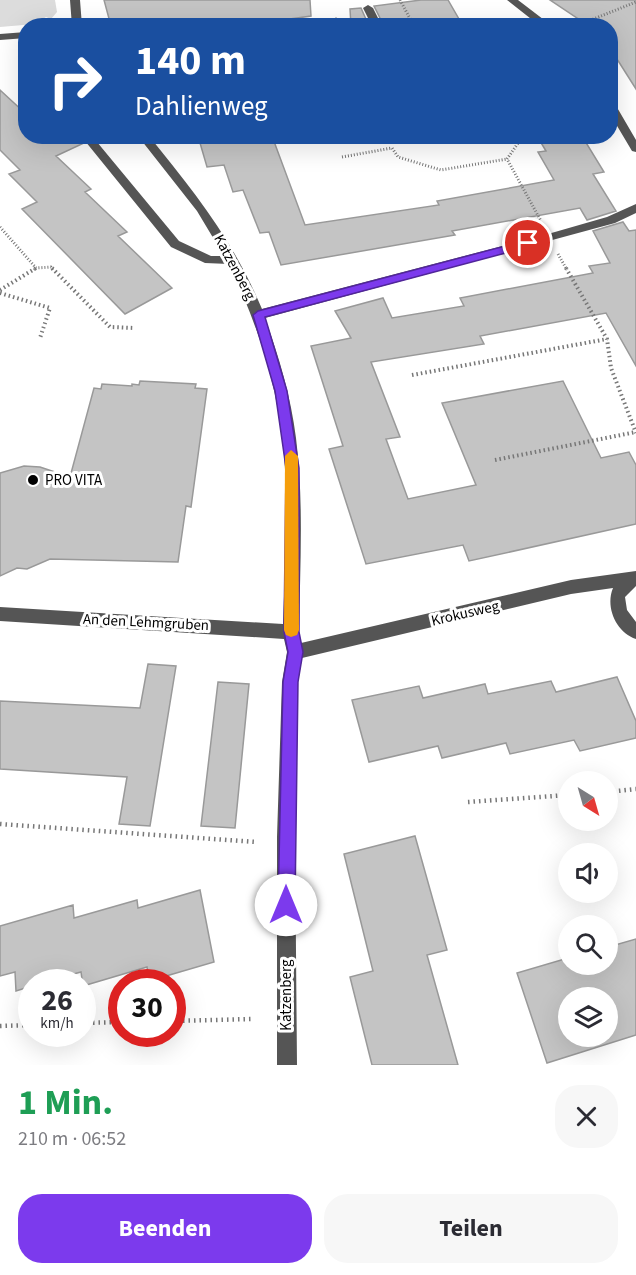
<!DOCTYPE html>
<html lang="de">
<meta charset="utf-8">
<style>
:root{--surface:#fff;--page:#f7f7f7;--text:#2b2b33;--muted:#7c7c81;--accent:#7c3aed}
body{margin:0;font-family:"Source Sans 3",sans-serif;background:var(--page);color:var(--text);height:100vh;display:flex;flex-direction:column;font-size:22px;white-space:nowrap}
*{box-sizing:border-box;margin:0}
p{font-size:20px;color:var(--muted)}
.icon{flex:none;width:33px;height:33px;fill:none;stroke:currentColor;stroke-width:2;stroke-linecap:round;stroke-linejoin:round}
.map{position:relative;height:1065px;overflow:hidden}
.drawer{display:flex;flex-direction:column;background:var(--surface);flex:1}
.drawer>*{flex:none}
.guide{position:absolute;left:18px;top:18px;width:600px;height:126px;border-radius:24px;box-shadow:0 6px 24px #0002;background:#1a4fa0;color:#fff;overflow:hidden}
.needle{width:39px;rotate:143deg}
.buttons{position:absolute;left:558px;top:771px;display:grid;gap:12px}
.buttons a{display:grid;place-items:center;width:60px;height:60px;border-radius:50%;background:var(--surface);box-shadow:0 6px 24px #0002;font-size:30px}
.speed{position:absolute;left:18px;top:969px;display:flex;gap:12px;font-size:30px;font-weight:700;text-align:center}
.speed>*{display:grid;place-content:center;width:78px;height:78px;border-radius:50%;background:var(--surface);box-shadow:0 6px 24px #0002;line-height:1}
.speed small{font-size:15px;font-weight:400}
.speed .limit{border:9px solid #d22;background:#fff;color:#111}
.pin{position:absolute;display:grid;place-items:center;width:51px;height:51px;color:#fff;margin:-26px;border:3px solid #fff;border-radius:50%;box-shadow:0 2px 6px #0007}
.me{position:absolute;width:66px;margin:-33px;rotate:0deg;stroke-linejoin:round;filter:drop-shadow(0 0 4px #0008)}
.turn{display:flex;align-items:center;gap:21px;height:126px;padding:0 18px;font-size:27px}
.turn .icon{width:78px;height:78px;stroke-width:2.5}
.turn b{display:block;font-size:42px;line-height:51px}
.round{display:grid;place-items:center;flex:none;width:63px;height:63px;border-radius:24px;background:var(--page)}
.summary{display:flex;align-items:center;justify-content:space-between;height:102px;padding:0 18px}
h1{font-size:36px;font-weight:700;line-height:45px;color:#1e9e55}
.cta{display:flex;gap:12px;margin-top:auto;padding:12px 18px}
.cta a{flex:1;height:69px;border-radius:24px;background:var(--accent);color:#fff;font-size:24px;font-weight:700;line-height:69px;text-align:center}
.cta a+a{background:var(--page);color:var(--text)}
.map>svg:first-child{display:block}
.green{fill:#dcdcdc}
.building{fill:#c4c4c4;stroke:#999;stroke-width:1.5;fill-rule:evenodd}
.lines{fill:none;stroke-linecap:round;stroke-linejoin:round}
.path-far2{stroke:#777;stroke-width:3;stroke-dasharray:1 2;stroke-linecap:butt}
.path-far1{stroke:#777;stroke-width:4;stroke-dasharray:1.5 3;stroke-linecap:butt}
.path{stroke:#777;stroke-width:4.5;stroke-dasharray:1.5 4;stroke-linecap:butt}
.minor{fill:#555;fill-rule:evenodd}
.route{fill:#7c3aed;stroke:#51269a;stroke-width:1.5}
.slow{fill:#f59e0b}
.poi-dot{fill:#000;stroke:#fff;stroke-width:2}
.labels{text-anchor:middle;stroke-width:6;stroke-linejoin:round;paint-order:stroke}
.street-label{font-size:15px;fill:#000;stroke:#fff}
.poi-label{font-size:15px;fill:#000;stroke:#fff;text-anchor:start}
</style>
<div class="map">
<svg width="636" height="1065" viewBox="0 0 636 1065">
<rect width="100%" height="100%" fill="#fff"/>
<path class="green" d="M0,0H55L57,12L51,19L46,17L35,24L0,27Z"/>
<path class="building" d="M104,0H310L311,16L240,26H235L234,22L186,26L185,20L147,26H111Z
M421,0H448L463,26H384L374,6Z
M550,0H636V89L610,48V26H589Z
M361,8L369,26H351L350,9Z
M0,90L26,114V136H79L84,143L56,156L91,189L85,192L127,232L118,236L172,288L125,314L22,209L37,202L9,174L20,170L0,150Z
M198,136H272L305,225L439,205L437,201L554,180L538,152L546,151L537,136H582L604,172L593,174L616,211L587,220L580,208L452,231L455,235L281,265L269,232L260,233L243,190L233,192L224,165L207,167Z
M623,222L629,231L636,230V366L606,313L480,336L484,344L371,362L400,437L386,439L408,499L476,485L442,403L563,381L601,458L629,452L636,465V524L469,561L463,545L366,564L329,449L343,446L311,346L351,338L335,311L383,298L392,318L464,306L460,298L593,273L589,266L610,263L593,231Z
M140,381L196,384L195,388L207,389L191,507L186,506L178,562L50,559L27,569L17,568L0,576V473L24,466L40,467L70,477L94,388L101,389L102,384L132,386V384L139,385Z
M148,664L176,666L150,826L119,824L127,777L0,769V701L140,708Z
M617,677L636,721V738L580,751L574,740L510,754L506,743L442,758L438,746L369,762L352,700L419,686L423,698L485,684L488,694L551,681L556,692Z
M218,682L249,684L235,828L201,826Z
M415,836L447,950L427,955L458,1065H372L350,977L373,971L344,854Z
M200,890L214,962L149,981L147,967L83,986L81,972L44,982H32V986L16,991L15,972L0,976V926L73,905L74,918L137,900L138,908Z
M636,939V1035L547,1063L517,973L568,958V964H608V947ZM568,998H608V1036H568Z"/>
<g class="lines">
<path class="path-far2" d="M400,0L414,26
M291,26L336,19L339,26
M576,26L636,2
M523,136L507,159L541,221
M342,157L392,148L398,157L441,170L507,159
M0,227L36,268L51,267L53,270
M558,254L567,270
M34,270L36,268"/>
<path class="path-far1" d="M52,268L110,327L135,328
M566,268L607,339L611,368L636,433
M0,290L36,268
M0,293L50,308L40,338
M412,375L607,339
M495,460L636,432"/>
<path class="path" d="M608,792L636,789
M468,802L568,795
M0,824L256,842
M172,1021L253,1019
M82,1023L122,1022
M0,1026L32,1025"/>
<path class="minor" d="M70,0H80L82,26H72Z
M507,0H518L552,26H540Z
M368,5L373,8L382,26H372L363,8Z
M26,32V38L0,40V34Z
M610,101L615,104L636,140V152L632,151L610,114Z
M81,136H92L179,241L211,256H224L197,211L138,136H149C196,194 233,240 262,309L548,234L607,217L636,204V213L615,223L265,318C279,357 291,397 296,438C304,502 300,568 299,632L301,643L571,580L636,571V586L625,597L627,610L636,622V639C616,632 605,607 613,588L571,594L302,658L298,682L295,837L297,1065H277V837L282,682L287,652L284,639L0,621V607L283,624C285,562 290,499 282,437C275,377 255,319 229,264L205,263L171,247Z"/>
</g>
<path class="route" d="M528,240L533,243L532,246L265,317L287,391L299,468V632L303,652L298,682L295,905L292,911L286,914L280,911L278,905L283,682L288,652L284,632L286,468L275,391L253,315L258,311Z"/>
<path class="slow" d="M291,450L298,456L299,630L297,635L291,637L286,635L284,630L285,456Z"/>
<circle class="poi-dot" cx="33" cy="480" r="6"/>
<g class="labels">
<g class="street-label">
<text transform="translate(235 267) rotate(62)" y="5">Katzenberg</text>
<text transform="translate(465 613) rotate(-13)" y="5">Krokusweg</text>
<text transform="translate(146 622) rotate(3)" y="5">An den Lehmgruben</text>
<text transform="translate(286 995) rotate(-90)" y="5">Katzenberg</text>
</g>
<g class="poi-label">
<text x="45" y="485">PRO VITA</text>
</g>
</g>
</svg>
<div class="buttons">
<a><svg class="needle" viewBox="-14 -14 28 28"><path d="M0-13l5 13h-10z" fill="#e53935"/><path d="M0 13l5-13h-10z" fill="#7c7c81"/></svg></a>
<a><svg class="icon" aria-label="sound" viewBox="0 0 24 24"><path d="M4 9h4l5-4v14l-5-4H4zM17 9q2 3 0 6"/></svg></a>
<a><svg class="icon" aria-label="search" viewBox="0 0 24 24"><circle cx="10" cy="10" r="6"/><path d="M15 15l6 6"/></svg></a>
<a><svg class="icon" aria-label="layers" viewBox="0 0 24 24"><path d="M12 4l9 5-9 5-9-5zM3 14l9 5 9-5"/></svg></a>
</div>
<div class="speed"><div>26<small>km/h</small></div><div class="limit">30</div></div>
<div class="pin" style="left:528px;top:243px;background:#d93025"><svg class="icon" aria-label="arrive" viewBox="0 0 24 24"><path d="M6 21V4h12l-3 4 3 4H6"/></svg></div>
<svg class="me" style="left:286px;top:905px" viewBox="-20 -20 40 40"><circle r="19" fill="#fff"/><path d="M0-13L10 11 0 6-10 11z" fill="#7c3aed"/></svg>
<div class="guide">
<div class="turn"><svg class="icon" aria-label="right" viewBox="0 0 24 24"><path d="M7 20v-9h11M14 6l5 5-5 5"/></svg><div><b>140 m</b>Dahlienweg</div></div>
</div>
</div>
<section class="drawer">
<div class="summary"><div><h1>1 Min.</h1><p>210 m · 06:52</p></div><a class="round"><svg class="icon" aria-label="close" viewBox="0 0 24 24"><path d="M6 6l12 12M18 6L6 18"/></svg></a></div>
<div class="cta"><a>Beenden</a><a>Teilen</a></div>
</section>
